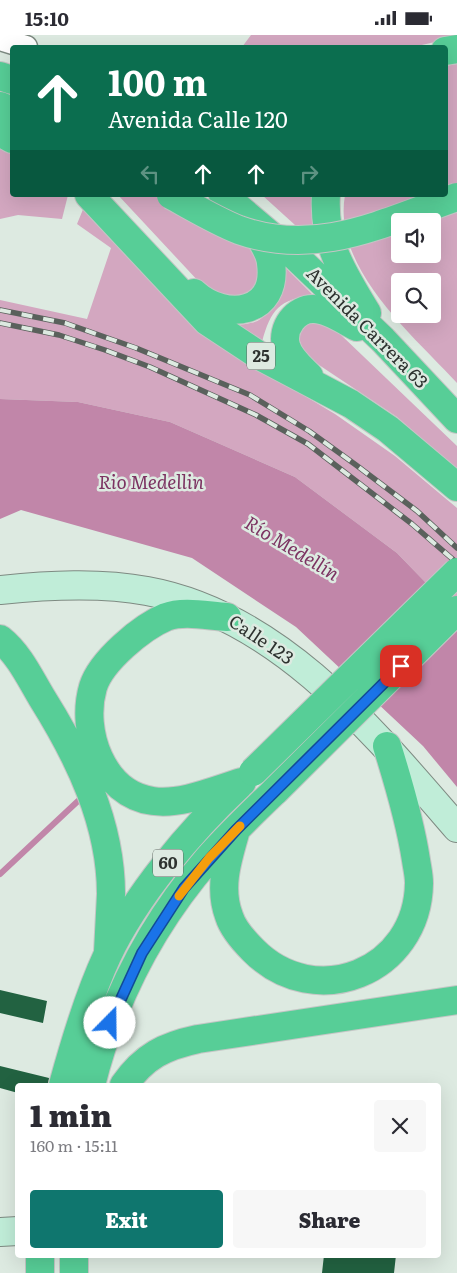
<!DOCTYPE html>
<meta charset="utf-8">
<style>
:root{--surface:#fff;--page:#f7f7f7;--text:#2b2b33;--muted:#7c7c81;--accent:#0f766e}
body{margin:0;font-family:Literata,serif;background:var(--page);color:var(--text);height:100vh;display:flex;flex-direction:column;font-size:19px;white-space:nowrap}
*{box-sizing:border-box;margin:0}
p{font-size:16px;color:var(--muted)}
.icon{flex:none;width:28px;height:28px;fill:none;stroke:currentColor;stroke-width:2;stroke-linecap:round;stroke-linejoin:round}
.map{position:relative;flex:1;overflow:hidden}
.panel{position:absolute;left:15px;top:1048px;width:426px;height:175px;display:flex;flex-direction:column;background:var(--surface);border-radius:5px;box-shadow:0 5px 20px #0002}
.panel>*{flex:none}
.guide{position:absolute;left:10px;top:10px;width:438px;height:152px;border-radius:5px;box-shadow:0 5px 20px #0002;background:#0b6e4f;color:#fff;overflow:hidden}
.buttons{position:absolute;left:391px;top:178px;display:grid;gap:10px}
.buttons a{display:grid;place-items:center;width:50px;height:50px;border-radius:5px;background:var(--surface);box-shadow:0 5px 20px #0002;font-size:25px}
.pin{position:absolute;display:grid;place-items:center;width:42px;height:42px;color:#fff;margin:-21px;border-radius:10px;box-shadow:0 2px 8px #0006}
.me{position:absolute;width:55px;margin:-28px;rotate:22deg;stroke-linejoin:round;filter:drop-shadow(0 0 4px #0008)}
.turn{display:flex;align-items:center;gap:18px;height:105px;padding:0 15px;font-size:22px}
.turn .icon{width:65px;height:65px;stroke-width:2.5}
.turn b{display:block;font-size:35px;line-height:42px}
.lanes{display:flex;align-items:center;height:48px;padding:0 15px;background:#0003;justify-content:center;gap:25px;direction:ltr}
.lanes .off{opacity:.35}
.round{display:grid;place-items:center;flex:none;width:52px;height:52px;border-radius:5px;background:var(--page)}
.headline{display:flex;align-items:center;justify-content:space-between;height:85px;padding:0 15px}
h1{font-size:30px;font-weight:800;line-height:38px}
.primary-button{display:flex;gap:10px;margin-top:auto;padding:10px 15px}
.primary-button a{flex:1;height:58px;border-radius:5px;background:var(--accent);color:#fff;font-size:20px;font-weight:800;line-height:58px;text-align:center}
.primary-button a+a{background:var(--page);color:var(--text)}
.status{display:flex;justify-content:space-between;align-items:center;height:35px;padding:0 25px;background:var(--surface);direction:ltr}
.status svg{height:14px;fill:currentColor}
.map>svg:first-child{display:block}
.green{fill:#d3a7c0;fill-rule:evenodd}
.water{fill:#c186a9}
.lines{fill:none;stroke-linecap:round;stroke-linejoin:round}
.stream{stroke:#c186a9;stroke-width:6}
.building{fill:#226241}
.minor-casing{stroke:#7e8a82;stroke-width:25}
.secondary-casing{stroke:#7e8a82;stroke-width:30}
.trunk-casing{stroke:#c4c6c5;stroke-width:30}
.minor{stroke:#fff;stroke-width:22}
.secondary{stroke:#c0edd8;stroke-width:28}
.trunk{stroke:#57ce97;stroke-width:28}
.rail-casing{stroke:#5a615c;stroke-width:5.5}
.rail{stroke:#ddeae1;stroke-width:4;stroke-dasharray:11;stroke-linecap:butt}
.trunk-bridge-casing{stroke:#c4c6c5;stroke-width:30;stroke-linecap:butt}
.trunk-bridge{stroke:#57ce97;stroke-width:28}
.route-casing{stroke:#114b97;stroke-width:12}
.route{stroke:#1a73e8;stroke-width:9}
.slow{stroke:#f59e0b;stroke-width:9}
.labels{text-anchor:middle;stroke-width:5;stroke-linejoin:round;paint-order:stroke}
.shield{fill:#ddeae1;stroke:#626964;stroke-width:1}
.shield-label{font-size:16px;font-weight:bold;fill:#2d322f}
.street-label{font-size:18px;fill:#2d322f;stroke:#ddeae1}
.water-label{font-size:19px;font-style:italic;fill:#7c3362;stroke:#ddeae1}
</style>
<div class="status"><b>15:10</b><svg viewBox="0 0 49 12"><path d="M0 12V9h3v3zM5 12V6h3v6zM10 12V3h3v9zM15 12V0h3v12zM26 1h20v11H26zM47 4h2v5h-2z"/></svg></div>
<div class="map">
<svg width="457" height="1238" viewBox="0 0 457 1238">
<rect width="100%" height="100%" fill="#ddeae1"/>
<path class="green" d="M251,0H457V2L413,12H242Z
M457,29V348C412,299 332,233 345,160H445V31ZM400,186H432V219H400ZM400,246H432V279H400Z
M0,110L12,119V160H68L62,184L18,180L0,184Z
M118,160H194L225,182L264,230L256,256L228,267L200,248Z
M262,160H313L317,210Z
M84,172L243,324L335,379L395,421L457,473V580L397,518L295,442L170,387L78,367L0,364V265L87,284L111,213L77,189Z
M284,231L313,260C279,265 271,274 262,307L232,291C240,289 252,289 259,285C281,271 285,254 284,231Z
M317,287L328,289L340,299L457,411V435L397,382L313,326C301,314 294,303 306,289Z"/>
<path class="water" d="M0,364L78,367L170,387L295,442L397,518L457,580V752L423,711L296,592L192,523L21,475L0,484Z"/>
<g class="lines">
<path class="stream" d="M0,839L78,766"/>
</g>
<path class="building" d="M0,955L47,966L43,988L0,978Z
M0,1031L49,1043L48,1050H18V1058L0,1053Z
M324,1220H396L394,1238H322Z"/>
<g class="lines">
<g class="minor-casing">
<path id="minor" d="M0,4L26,12"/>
</g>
<g class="secondary-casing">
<path id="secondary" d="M0,555C48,550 100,547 147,556C279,580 374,697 457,793
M0,1197L18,1196"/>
</g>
<g class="trunk-casing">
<path id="trunk" d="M445,16L457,14
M0,41L12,45
M0,71L12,76
M0,97L12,104
M89,160L207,286L260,321L351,369L388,394L457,452
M223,160L295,221L383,305L457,384
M326,160C323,209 343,238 367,278
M194,258C226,287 278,279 271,228C270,215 259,202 252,190
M309,341C300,332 289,323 286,311C281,293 296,273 314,274C328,274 345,286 357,292
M227,582C208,581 184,575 166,582C142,592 101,626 93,652C80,696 102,759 153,766C182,770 215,755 242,747
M0,604C19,619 30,643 42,663C79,722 111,788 111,859C110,878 109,898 108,917
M236,795C228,823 218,852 229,881C233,894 243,905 253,915C315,978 418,937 419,848C419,840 417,832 416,825C410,786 399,749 387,711
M63,1050C75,1006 88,962 107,921C136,860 190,796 239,750
M91,1050C112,966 151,890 208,824C229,800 252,778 275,756
M124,1050C144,1021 165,1011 198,1004L457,965
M40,1220V1238
M74,1220V1238"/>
</g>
<use href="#minor" class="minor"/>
<use href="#secondary" class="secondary"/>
<use href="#trunk" class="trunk"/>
<g class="rail-casing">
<path id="rail" d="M0,275L65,288L136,313L250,360L309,396L356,430L417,476L457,513
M0,288L59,300L105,315L150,332L256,380L308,409L412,489L457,528"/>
</g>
<use href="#rail" class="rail"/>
<g class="trunk-bridge-casing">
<path id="trunk-bridge" d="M171,160C193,172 216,186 239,195C318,223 384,187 457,162
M253,737L457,537
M275,756L457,575"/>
</g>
<use href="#trunk-bridge" class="trunk-bridge"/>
</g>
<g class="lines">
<g class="route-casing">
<path id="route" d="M110,988L142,918L184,853L236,795L401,631"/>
</g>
<use href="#route" class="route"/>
<path class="slow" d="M179,861L209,823L240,791"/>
</g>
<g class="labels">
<g class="shield">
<rect x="247" y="307.5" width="28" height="27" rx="4"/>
<rect x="153" y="814.5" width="30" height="27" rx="4"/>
</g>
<g class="shield-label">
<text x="261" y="327">25</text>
<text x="168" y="834">60</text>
</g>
<g class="street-label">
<text transform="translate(367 293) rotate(45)" y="6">Avenida Carrera 63</text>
<text transform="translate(261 605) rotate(34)" y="6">Calle 123</text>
</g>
<g class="water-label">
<text x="151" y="454">Rio Medellin</text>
<text transform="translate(292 513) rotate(31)" y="7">Río Medellín</text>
</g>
</g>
</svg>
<div class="buttons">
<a><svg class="icon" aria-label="sound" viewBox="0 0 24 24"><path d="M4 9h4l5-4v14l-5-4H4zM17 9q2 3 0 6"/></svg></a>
<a><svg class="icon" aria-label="search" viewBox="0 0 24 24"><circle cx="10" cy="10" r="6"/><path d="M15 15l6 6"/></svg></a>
</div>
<div class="pin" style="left:401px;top:631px;background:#d93025"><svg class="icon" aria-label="arrive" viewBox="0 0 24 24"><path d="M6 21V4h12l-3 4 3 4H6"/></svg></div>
<svg class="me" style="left:110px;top:988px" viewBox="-20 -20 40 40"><circle r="19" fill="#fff"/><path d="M0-13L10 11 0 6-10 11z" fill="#1a73e8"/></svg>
<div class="guide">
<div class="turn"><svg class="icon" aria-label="ahead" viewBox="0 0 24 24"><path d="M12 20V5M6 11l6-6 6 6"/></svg><div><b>100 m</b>Avenida Calle 120</div></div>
<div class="lanes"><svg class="icon off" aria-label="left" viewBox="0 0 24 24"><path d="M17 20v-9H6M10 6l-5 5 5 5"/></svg><svg class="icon" aria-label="ahead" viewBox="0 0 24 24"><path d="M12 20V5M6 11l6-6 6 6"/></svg><svg class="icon" aria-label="ahead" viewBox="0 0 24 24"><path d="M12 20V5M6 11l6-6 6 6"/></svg><svg class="icon off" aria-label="right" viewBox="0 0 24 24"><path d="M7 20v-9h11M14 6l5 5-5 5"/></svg></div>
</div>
<section class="panel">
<div class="headline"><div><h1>1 min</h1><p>160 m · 15:11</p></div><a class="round"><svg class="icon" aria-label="close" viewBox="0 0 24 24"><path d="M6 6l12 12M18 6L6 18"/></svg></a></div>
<div class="primary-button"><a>Exit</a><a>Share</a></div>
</section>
</div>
